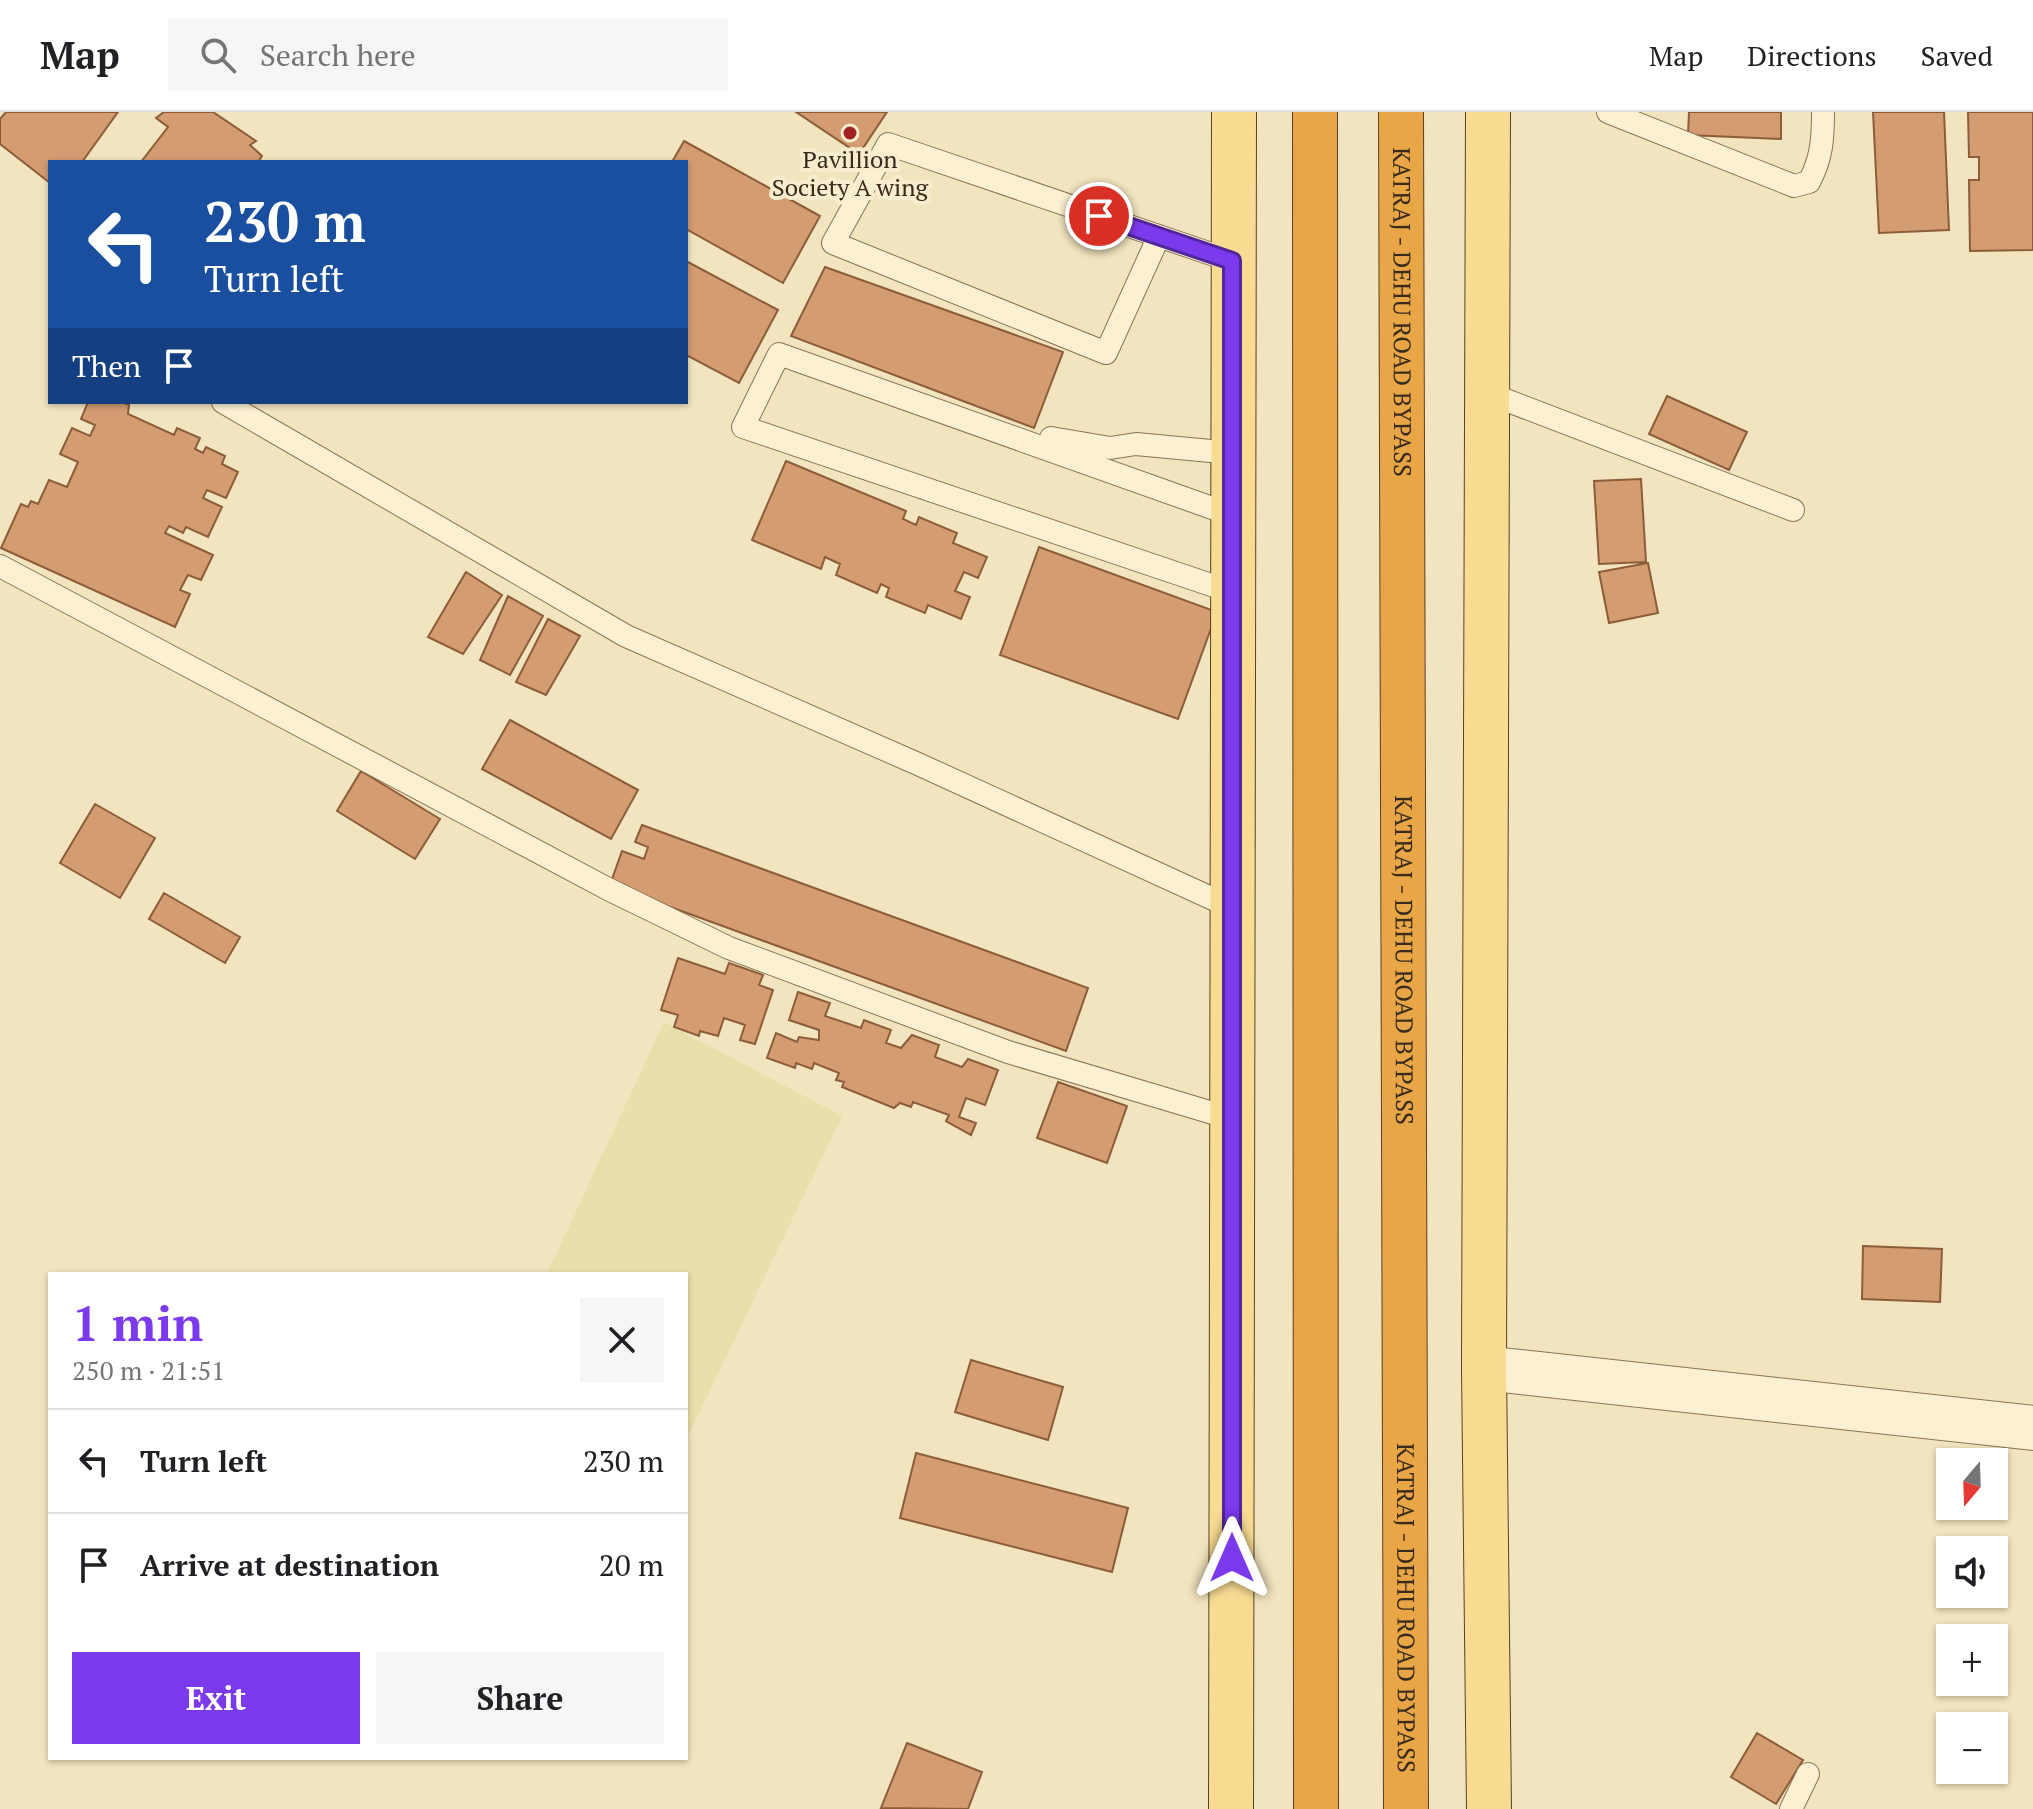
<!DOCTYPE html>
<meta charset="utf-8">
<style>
:root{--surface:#fff;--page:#f6f6f6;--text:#202124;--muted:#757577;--line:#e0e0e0;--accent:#7c3aed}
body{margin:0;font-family:"PT Serif",serif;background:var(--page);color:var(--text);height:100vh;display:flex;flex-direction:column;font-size:30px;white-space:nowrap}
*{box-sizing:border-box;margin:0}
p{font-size:26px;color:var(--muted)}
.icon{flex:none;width:44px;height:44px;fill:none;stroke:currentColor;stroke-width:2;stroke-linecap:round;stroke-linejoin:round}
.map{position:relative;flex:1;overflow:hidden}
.side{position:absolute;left:48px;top:1160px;width:640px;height:488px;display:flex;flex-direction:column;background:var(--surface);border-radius:0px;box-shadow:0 2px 6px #0004}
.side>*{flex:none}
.top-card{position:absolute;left:48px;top:48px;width:640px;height:244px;border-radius:0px;box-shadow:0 2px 6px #0004;background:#1a4fa0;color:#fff;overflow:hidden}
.needle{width:52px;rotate:199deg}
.fabs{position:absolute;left:1936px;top:1336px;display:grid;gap:16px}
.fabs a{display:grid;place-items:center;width:72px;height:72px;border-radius:0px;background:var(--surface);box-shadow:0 2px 6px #0004;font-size:40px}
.pin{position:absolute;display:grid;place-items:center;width:68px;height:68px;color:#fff;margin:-34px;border:4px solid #fff;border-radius:50%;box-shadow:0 2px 8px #0007}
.me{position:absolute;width:88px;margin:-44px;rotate:0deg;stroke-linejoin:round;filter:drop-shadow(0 0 6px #0008)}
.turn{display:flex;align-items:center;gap:28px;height:168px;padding:0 24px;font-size:36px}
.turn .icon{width:104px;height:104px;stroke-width:2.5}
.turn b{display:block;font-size:56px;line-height:68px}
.then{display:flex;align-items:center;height:76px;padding:0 24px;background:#0003;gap:16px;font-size:30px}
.round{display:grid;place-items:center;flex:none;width:84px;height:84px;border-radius:0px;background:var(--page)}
.overview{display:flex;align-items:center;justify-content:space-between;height:136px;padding:0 24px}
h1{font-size:48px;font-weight:800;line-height:60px;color:var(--accent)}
.cta{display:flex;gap:16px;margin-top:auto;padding:16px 24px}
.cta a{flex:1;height:92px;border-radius:0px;background:var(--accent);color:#fff;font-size:32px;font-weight:800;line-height:92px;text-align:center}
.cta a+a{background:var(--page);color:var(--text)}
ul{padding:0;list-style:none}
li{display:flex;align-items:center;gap:24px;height:104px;padding:0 24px;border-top:2px solid var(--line)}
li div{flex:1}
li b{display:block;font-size:30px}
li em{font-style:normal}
header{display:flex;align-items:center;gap:48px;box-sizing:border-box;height:112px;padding:0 40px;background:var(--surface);border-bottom:2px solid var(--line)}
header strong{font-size:38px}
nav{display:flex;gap:44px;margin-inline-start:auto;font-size:28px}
.search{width:560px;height:72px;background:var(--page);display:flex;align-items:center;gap:20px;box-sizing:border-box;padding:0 28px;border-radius:0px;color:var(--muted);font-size:30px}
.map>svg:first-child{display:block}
.farmland{fill:#e8e0ab}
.building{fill:#d39c71;stroke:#8c5d39;stroke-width:2}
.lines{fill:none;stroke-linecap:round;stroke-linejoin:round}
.lane-casing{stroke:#8b7455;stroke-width:24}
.street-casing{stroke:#8b7455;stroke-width:46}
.primary-casing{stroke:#58412a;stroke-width:46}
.highway-casing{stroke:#58412a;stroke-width:46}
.lane{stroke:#fbf0d2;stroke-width:22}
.street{stroke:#fbf0d2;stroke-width:44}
.primary{stroke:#f8dc92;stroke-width:44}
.highway{stroke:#e9a647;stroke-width:44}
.route-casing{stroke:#51269a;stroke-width:20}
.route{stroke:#7c3aed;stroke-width:14}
.poi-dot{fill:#9f2320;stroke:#f8edce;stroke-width:3}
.labels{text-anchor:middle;stroke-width:8;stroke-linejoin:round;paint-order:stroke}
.poi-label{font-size:24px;fill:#392b1b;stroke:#f8edce}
.street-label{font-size:24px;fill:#392b1b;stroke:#f8edce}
</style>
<header>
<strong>Map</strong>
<div class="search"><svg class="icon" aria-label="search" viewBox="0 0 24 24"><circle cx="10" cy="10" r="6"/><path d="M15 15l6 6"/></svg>Search here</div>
<nav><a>Map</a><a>Directions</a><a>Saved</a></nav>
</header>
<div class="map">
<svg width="2033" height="1697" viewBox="0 0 2033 1697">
<rect width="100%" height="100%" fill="#f1e4be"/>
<path class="farmland" d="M664,910L842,1004L686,1328V1162H547Z"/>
<path class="building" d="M6,0H118L82,50H50V71L0,32V7Z
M164,0H213L256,29L250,33L262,44L258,50H141L168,15L156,6Z
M796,0H887L859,42Z
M1689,0H1781V27L1688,23Z
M1873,0H1944L1949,118L1879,121Z
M1968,0H2033V138L1970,139L1969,68H1979V45H1969Z
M684,29L820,104L783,171L686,117V50H672Z
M686,149L778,198L739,271L686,243Z
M825,155L1063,240L1034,316L791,224Z
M1667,284L1747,320L1729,358L1649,322Z
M88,290H122L129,293L128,302L174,323L177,316L200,326L195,337L203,341L206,335L225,344L222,352L238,360L226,386L207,378L203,386L222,395L208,425L186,415L183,421L169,414L165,421L213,443L201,468L188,463L180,478L190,482L175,515L1,436L21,392L28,395L31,389L38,392L49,368L67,375L78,350L60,342L72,316L90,324L95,313L81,307Z
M786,349L906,399L903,407L916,413L919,405L957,421L953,431L987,445L978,466L964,460L955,479L970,485L961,507L928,493L925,501L886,485L889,476L881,472L877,481L836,463L840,452L825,445L821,457L752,428Z
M1641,367L1646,450L1599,452L1594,369Z
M1039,435L1217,500L1178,607L1000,543Z
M1648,451L1658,501L1609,511L1599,460Z
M466,460L502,483L463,542L428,525Z
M508,484L543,504L510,563L480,548Z
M548,507L580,524L546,583L516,570Z
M510,608L638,678L611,727L482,657Z
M361,659L440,707L415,747L337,699Z
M95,692L155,726L120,786L60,751Z
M642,713L1088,876L1066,939L610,773L622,739L644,747L648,735L635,730Z
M164,781L240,825L225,851L149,807Z
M678,846L725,862L729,851L763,863L759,873L773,878L755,932L740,928L745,913L724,906L718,924L700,919L699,924L674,915L678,903L661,898Z
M798,880L830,891L825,904L861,916L864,908L891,918L886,931L901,936L912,923L939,933L935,945L962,955L968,947L998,958L985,993L966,986L959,1005L976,1011L971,1023L946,1009L949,1003L913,990L911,995L900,991L894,996L842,975L844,970L836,968L839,961L814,951L812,957L796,951L795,956L767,946L776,921L797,930L799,925L819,928V918L789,908Z
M1058,970L1127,994L1107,1051L1037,1026Z
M1863,1134L1942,1137L1940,1190L1862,1187Z
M971,1248L1063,1275L1048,1328L955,1300Z
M916,1341L1128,1396L1112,1460L900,1406Z
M1757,1621L1803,1648L1776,1692L1731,1665Z
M907,1631L982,1660L968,1697L881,1696Z"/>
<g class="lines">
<g class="lane-casing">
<path id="lane" d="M1608,0L1794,74L1809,70C1822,46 1823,26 1823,0
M1159,124L1106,241L833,131L888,32L1232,149
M1490,282L1793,398
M223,290L626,524L918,652L1233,796
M1051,326L1110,336L1136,332L1232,341
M0,454L608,777L729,836L1008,940L1233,1007
M1232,480L743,315L779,242L1232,403
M1791,1697L1808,1662"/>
</g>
<g class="street-casing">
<path id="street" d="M1484,1256L2033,1316"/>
</g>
<g class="primary-casing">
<path id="primary" d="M1488,0L1484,1256L1489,1697
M1231,1697L1234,0"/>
</g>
<g class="highway-casing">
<g id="highway">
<path d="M1315,0L1316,1697"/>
<path id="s1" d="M1401,0L1406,1697"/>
</g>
</g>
<use href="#lane" class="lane"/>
<use href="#street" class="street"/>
<use href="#primary" class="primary"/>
<use href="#highway" class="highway"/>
</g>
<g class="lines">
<g class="route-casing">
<path id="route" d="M1099,104L1232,149V1446"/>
</g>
<use href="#route" class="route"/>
</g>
<circle class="poi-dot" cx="850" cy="21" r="8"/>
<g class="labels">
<g class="poi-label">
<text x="850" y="56">Pavillion<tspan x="850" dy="28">Society A wing</tspan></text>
</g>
<g class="street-label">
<text dy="8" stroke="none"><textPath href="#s1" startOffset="200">KATRAJ - DEHU ROAD BYPASS</textPath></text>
<text dy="8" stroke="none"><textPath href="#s1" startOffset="848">KATRAJ - DEHU ROAD BYPASS</textPath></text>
<text dy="8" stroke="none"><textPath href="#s1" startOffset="1496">KATRAJ - DEHU ROAD BYPASS</textPath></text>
</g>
</g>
</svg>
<div class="fabs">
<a><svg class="needle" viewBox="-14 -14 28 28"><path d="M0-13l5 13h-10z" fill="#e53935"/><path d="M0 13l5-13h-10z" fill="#757577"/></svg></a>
<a><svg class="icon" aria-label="sound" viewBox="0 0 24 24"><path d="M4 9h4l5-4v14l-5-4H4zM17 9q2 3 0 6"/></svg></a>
<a>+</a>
<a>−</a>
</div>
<div class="pin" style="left:1099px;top:104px;background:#d93025"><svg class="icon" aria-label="arrive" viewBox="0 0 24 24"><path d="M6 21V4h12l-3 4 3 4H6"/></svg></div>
<svg class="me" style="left:1232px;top:1446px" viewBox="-20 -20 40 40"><path d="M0-17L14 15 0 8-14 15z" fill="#7c3aed" stroke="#fff" stroke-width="4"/></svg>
<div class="top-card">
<div class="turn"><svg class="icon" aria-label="left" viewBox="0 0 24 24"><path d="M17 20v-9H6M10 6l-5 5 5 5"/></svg><div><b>230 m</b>Turn left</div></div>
<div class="then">Then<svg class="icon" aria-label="arrive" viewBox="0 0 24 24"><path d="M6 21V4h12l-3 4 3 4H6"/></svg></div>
</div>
<section class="side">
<div class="overview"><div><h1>1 min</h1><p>250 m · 21:51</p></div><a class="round"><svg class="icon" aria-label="close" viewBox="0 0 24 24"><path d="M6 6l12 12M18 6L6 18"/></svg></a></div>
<ul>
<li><svg class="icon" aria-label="left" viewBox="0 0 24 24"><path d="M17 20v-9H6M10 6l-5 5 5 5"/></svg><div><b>Turn left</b></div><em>230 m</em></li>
<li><svg class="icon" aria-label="arrive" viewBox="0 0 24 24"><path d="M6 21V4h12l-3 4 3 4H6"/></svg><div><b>Arrive at destination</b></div><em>20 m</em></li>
</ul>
<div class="cta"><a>Exit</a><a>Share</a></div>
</section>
</div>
